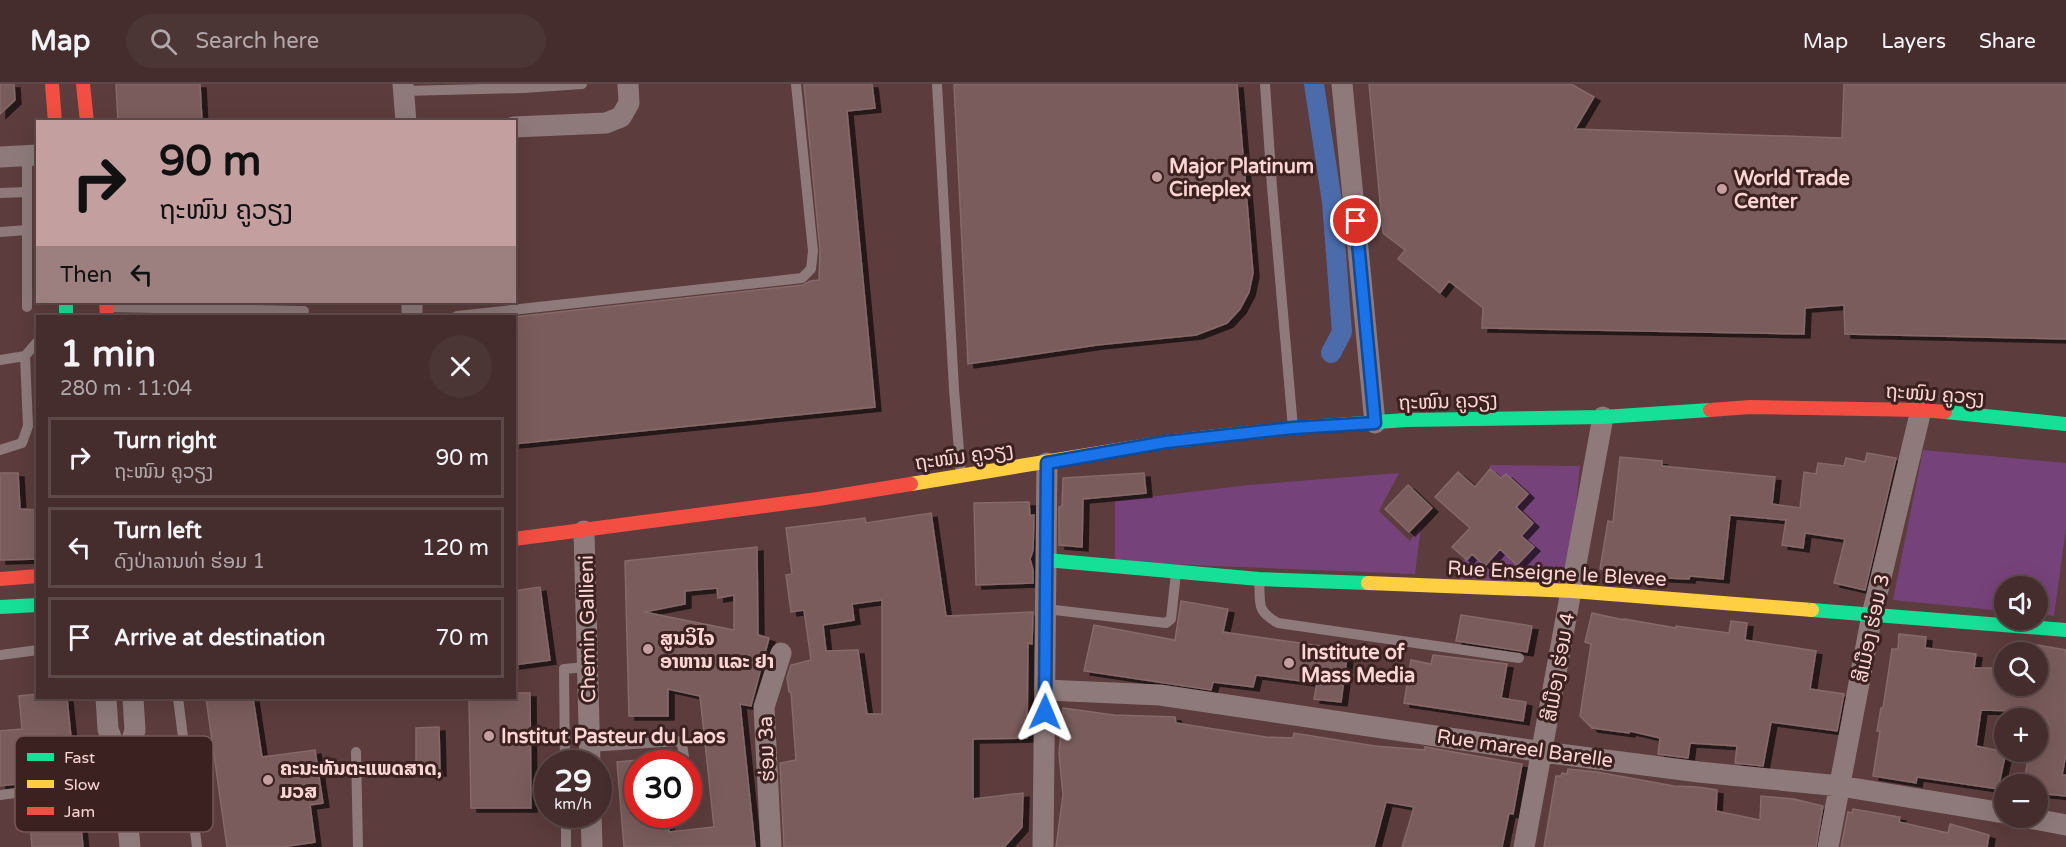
<!DOCTYPE html>
<meta charset="utf-8">
<style>
:root{--surface:#452d2d;--page:#4c3535;--text:#f1f3f6;--muted:#b0a8aa;--line:#5d4949}
body{margin:0;font-family:"Varela Round","Noto Sans Lao",sans-serif;background:var(--page);color:var(--text);height:100vh;display:flex;flex-direction:column;font-size:22px;white-space:nowrap}
*{box-sizing:border-box;margin:0}
p{font-size:20px;color:var(--muted)}
.icon{flex:none;width:33px;height:33px;fill:none;stroke:currentColor;stroke-width:2;stroke-linecap:round;stroke-linejoin:round}
.map{position:relative;flex:1;overflow:hidden}
.details{position:absolute;left:36px;top:231px;width:480px;height:384px;display:flex;flex-direction:column;background:var(--surface);border-radius:0px;box-shadow:0 6px 24px #0002,0 0 0 2px var(--line)}
.details>*{flex:none}
.top-card{position:absolute;left:36px;top:36px;width:480px;height:183px;border-radius:0px;box-shadow:0 6px 24px #0002,0 0 0 2px var(--line);background:#c3a09f;color:#111;overflow:hidden}
.tools{position:absolute;left:1994px;top:492px;display:grid;gap:12px}
.tools a{display:grid;place-items:center;width:54px;height:54px;border-radius:50%;background:var(--surface);box-shadow:0 6px 24px #0002,0 0 0 2px var(--line);font-size:30px}
.speed{position:absolute;left:534px;top:666px;display:flex;gap:12px;font-size:30px;font-weight:700;text-align:center}
.speed>*{display:grid;place-content:center;width:78px;height:78px;border-radius:50%;background:var(--surface);box-shadow:0 6px 24px #0002,0 0 0 2px var(--line);line-height:1}
.speed small{font-size:15px;font-weight:400}
.speed .limit{border:9px solid #d22;background:#fff;color:#111}
.pin{position:absolute;display:grid;place-items:center;width:51px;height:51px;color:#fff;margin:-26px;border:3px solid #fff;border-radius:50%;box-shadow:0 2px 6px #0007}
.me{position:absolute;width:66px;margin:-33px;rotate:1deg;stroke-linejoin:round;filter:drop-shadow(0 0 4px #0008)}
.turn{display:flex;align-items:center;gap:21px;height:126px;padding:0 24px;font-size:27px}
.turn .icon{width:78px;height:78px;stroke-width:2.5}
.turn b{display:block;font-size:42px;line-height:51px}
.then{display:flex;align-items:center;height:57px;padding:0 24px;background:#0003;gap:12px;font-size:22px}
.round{display:grid;place-items:center;flex:none;width:63px;height:63px;border-radius:32px;background:var(--page)}
.overview{display:flex;align-items:center;justify-content:space-between;height:102px;padding:0 24px}
h1{font-size:36px;font-weight:700;line-height:45px}
ul{padding:0;list-style:none}
li{display:flex;align-items:center;gap:18px;height:81px;margin:0 12px 9px;padding:0 12px;border:3px solid var(--line);border-radius:0px}
li div{flex:1}
li b{display:block;font-size:22px}
li em{font-style:normal}
header{display:flex;align-items:center;gap:36px;box-sizing:border-box;height:84px;padding:0 30px;background:var(--surface);border-bottom:2px solid var(--line)}
header strong{font-size:28px}
nav{display:flex;gap:33px;margin-inline-start:auto;font-size:21px}
.search{width:420px;height:54px;background:var(--page);display:flex;align-items:center;gap:15px;box-sizing:border-box;padding:0 21px;border-radius:33px;color:var(--muted);font-size:22px}
.map>svg:first-child{display:block}
.green{fill:#76427a}
.lines{fill:none;stroke-linecap:round;stroke-linejoin:round}
.canal{stroke:#4b6bab;stroke-width:20}
.building{fill:#7a5b5b;stroke:#856a69;stroke-width:1.5;fill-rule:evenodd;filter:url(#shadow)}
.lane{stroke:#8e7a7a;stroke-width:10}
.street{stroke:#8e7a7a;stroke-width:21}
.fast{stroke:#16e098;stroke-width:14}
.slow{stroke:#ffcf43;stroke-width:14}
.jam{stroke:#f24e42;stroke-width:14}
.route-casing{stroke:#114b97;stroke-width:15}
.route{stroke:#1a73e8;stroke-width:10}
.poi-dot{fill:#c3a09f;stroke:#3c2121;stroke-width:2}
.labels{text-anchor:middle;stroke-width:6;stroke-linejoin:round;paint-order:stroke}
.poi-label{font-size:20px;font-weight:bold;fill:#fbd6d4;stroke:#3c2121;text-anchor:start}
.street-label{font-size:20px;fill:#fbd6d4;stroke:#3c2121}
.key{fill:#3c2121;stroke:#755757;stroke-width:1.5}
.key-label{font-size:16px;fill:#fbd6d4}
</style>
<header>
<strong>Map</strong>
<div class="search"><svg class="icon" aria-label="search" viewBox="0 0 24 24"><circle cx="10" cy="10" r="6"/><path d="M15 15l6 6"/></svg>Search here</div>
<nav><a>Map</a><a>Layers</a><a>Share</a></nav>
</header>
<div class="map">
<svg width="2066" height="763" viewBox="0 0 2066 763">
<defs>
<filter id="shadow"><feDropShadow dx="6" dy="4" stdDeviation="0" flood-color="#0009"/></filter>
</defs>
<rect width="100%" height="100%" fill="#5c3c3c"/>
<path class="green" d="M1923,366L2066,379V444L2054,532L2037,530V502H2004V527L1893,516Z
M1490,381L1580,382L1568,499L1459,498L1464,474L1467,476L1472,470L1485,482L1500,465L1518,481L1534,463L1521,452L1533,439L1516,423L1528,410L1506,390L1501,394L1490,385Z
M1399,389L1379,427L1410,457L1421,442L1415,490L1115,478V417L1249,401Z"/>
<g class="lines">
<path class="canal" d="M1314,0L1332,118L1342,248L1331,269"/>
</g>
<path class="building" d="M0,0H14L15,16L0,30Z
M116,0H200L202,38H118Z
M804,0H872L875,24L847,27L875,323L514,360V233L803,201L810,197L819,196L820,166Z
M961,0H1237L1253,189L1249,208L1240,225L1227,239L1196,251L1097,261L968,280L954,1Z
M1369,0H1571L1594,13L1575,45L1842,54L1844,0H2066V255L1845,250L1844,221L1805,224L1804,250L1482,244L1483,224L1449,197L1440,209L1398,175L1405,166L1383,149Z
M1867,369L1896,374L1865,506L1834,499L1845,455L1805,449L1803,464L1782,461L1786,436L1730,431L1723,495L1690,492L1689,495L1643,493L1600,485L1608,437L1613,438L1620,373L1662,377V382L1775,393L1772,420L1800,424L1804,388L1816,390L1818,379L1844,382L1846,374L1865,378Z
M1490,385L1501,394L1506,390L1528,410L1516,423L1533,439L1521,452L1534,463L1517,481L1500,465L1485,482L1472,470L1467,476L1452,463L1470,444L1435,413L1458,388L1475,403Z
M0,389H18L20,425L38,426V475L0,476Z
M1144,389L1146,409L1083,415L1082,463L1059,461V423L1062,422L1063,394Z
M1408,401L1432,424L1409,448L1385,425Z
M1029,418L1030,432L1034,431L1033,466L1030,475L1033,486V499L976,501L974,419Z
M931,429L946,532L1033,528L1032,560L1028,559L1027,654L973,655V715L1023,709L1022,743L1005,762L1000,763H784L780,679L796,676L791,608H789L787,594L791,581L811,576L804,526L791,528L786,491L792,490L786,444L865,434L866,439ZM882,516V630H867L858,566L826,567L823,541L854,536L852,520Z
M757,463L758,551L769,554L751,622L740,620L755,763H624L617,678L638,676V730H667L669,748L714,743L700,612L668,605V632H629L625,477ZM717,504L718,514L734,511V546L644,528L685,520V507Z
M540,503L550,576L514,581V507Z
M1181,517L1228,525L1223,548L1348,566L1341,618L1314,615L1317,599L1256,591L1253,603L1213,598L1211,606L1084,587L1094,541L1175,556Z
M1592,529L1624,536V535L1676,544V542L1729,549L1731,537L1747,539L1745,556L1816,567L1810,605L1844,610L1837,647L1771,638L1763,682L1735,679L1737,662L1690,659L1688,674L1658,670L1660,654L1630,647L1629,649L1592,644L1580,632L1591,560L1585,558Z
M1461,531L1532,542L1527,568L1456,557Z
M1899,550L1926,553L1925,564L1976,570L1974,584H1997V592H2004V602H2037V561L2066,566V670L2062,691H2066V712L2037,709V700H2024L2029,668H2037V634H2019L2020,627L1981,626L1976,662L2006,668L1998,705L1917,693L1916,699L1873,692L1880,647H1877L1881,624H1883L1892,565H1898Z
M1433,571L1507,580L1501,614L1526,618L1523,637L1404,619L1411,576L1431,580Z
M514,609H530L531,724H471L469,614H514Z
M38,610V614H67L75,693L0,702V647L22,645L19,612Z
M206,614H253L262,673L315,666L323,719L310,721L315,758L282,763H227Z
M1063,624L1114,631L1175,633L1176,639L1266,653L1293,654L1294,649L1375,662L1425,666V663L1522,680L1513,730L1509,729L1502,763H1402L1414,723L1386,718L1374,763H1056L1063,711L1059,670Z
M439,643L440,688H416V644Z
M1568,685L1597,688L1674,702L1697,703L1717,706L1716,727L1760,736L1761,712L1794,715L1823,722L1816,763H1544L1556,692H1561L1562,689L1567,690Z
M68,710L70,732H80L83,763H32L28,715Z
M1853,725L1900,733L1899,738L1948,749L1950,740L1989,751L1987,763H1841L1848,728L1852,729Z"/>
<g class="lines">
<path class="lane" d="M937,0L954,305L961,391
M1265,0L1272,103L1293,344
M404,7L523,4L582,0
M0,109L27,108
M0,148L27,146
M27,223V71
M107,223L304,227
M457,232L802,194L811,185L813,167L796,0
M0,276L25,272L38,257
M0,366L22,359L28,342L25,272
M1259,495C1261,520 1255,526 1278,539L1519,574
M1046,525L1166,539L1171,535L1176,489
M0,571L38,566
M178,614L197,763
M590,663L677,657L682,660L685,680
M356,668L358,763
M565,680L564,585L587,583
M0,711L83,700
M688,711L689,718
M125,714L191,707
M566,730V763"/>
<path class="street" d="M403,0L406,38
M1342,0L1375,339
M514,43L606,39L621,33L629,19L628,0
M0,73L38,71
M412,218V232
M584,447L590,680
M1045,606L1160,611L1543,668L1699,688L1840,702L2004,729
M106,614L108,645L123,688L130,763
M123,688L135,646L133,614
M591,730L592,763
M2029,734L2066,741
M771,763L764,623L781,569
M1043,763L1047,379
M1524,763L1603,333
M1828,763L1872,531L1921,326"/>
<path class="fast" d="M66,218V232
M1945,328L2066,340
M1217,352L1293,344L1406,336L1603,333L1710,326
M1046,476L1259,495L1368,499
M0,523L38,521
M1812,526L2066,546"/>
<path class="slow" d="M911,400L1166,358L1217,352
M1368,499L1572,507L1812,526"/>
<path class="jam" d="M52,0L55,38
M83,0L87,38
M106,218L107,232
M1710,326L1750,323L1921,326L1945,328
M514,455L818,415L911,400
M0,495L38,492"/>
</g>
<g class="lines">
<g class="route-casing">
<path id="route" d="M1045,628L1047,379L1166,358L1293,344L1375,339L1356,137"/>
</g>
<use href="#route" class="route"/>
</g>
<g class="poi-dot">
<circle cx="1157" cy="93" r="6"/>
<circle cx="1722" cy="105" r="6"/>
<circle cx="648" cy="565" r="6"/>
<circle cx="1289" cy="579" r="6"/>
<circle cx="489" cy="652" r="6"/>
<circle cx="268" cy="696" r="6"/>
</g>
<g class="labels">
<g class="poi-label">
<text x="1169" y="89">Major Platinum<tspan x="1169" dy="23">Cineplex</tspan></text>
<text x="1734" y="101">World Trade<tspan x="1734" dy="23">Center</tspan></text>
<text x="660" y="561">ສູນວິໄຈ<tspan x="660" dy="23">ອາຫານ ແລະ ຢາ</tspan></text>
<text x="1301" y="575">Institute of<tspan x="1301" dy="23">Mass Media</tspan></text>
<text x="501" y="659">Institut Pasteur du Laos</text>
<text x="280" y="691">ຄະນະທັນຕະແພດສາດ,<tspan x="280" dy="23">ມວສ</tspan></text>
</g>
<g class="street-label">
<text transform="translate(1935 310) rotate(4)" y="7">ຖະໜົນ ຄູວຽງ</text>
<text transform="translate(1448 317) rotate(-2)" y="7">ຖະໜົນ ຄູວຽງ</text>
<text transform="translate(964 372) rotate(-8)" y="7">ຖະໜົນ ຄູວຽງ</text>
<text transform="translate(1557 489) rotate(3)" y="7">Rue Enseigne le Blevee</text>
<text transform="translate(1871 544) rotate(-78)" y="7">ສີເມືອງ ຮ່ອມ 3</text>
<text transform="translate(587 545) rotate(-91)" y="7">Chemin Gallieni</text>
<text transform="translate(1558 583) rotate(-80)" y="7">ສີເມືອງ ຮ່ອມ 4</text>
<text transform="translate(1525 664) rotate(8)" y="7">Rue mareel Barelle</text>
<text transform="translate(766 665) rotate(-92)" y="7">ຮ່ອມ 3a</text>
</g>
</g>
<rect x="15" y="652" width="198" height="96" rx="9" class="key"/>
<rect x="27" y="669" width="27" height="8" fill="#16e098"/>
<rect x="27" y="696" width="27" height="8" fill="#ffcf43"/>
<rect x="27" y="723" width="27" height="8" fill="#f24e42"/>
<g class="key-label">
<text x="64" y="679">Fast</text>
<text x="64" y="706">Slow</text>
<text x="64" y="733">Jam</text>
</g>
</svg>
<div class="tools">
<a><svg class="icon" aria-label="sound" viewBox="0 0 24 24"><path d="M4 9h4l5-4v14l-5-4H4zM17 9q2 3 0 6"/></svg></a>
<a><svg class="icon" aria-label="search" viewBox="0 0 24 24"><circle cx="10" cy="10" r="6"/><path d="M15 15l6 6"/></svg></a>
<a>+</a>
<a>−</a>
</div>
<div class="speed"><div>29<small>km/h</small></div><div class="limit">30</div></div>
<div class="pin" style="left:1356px;top:137px;background:#d93025"><svg class="icon" aria-label="arrive" viewBox="0 0 24 24"><path d="M6 21V4h12l-3 4 3 4H6"/></svg></div>
<svg class="me" style="left:1045px;top:628px" viewBox="-20 -20 40 40"><path d="M0-17L14 15 0 8-14 15z" fill="#1a73e8" stroke="#fff" stroke-width="4"/></svg>
<div class="top-card">
<div class="turn"><svg class="icon" aria-label="right" viewBox="0 0 24 24"><path d="M7 20v-9h11M14 6l5 5-5 5"/></svg><div><b>90 m</b>ຖະໜົນ ຄູວຽງ</div></div>
<div class="then">Then<svg class="icon" aria-label="left" viewBox="0 0 24 24"><path d="M17 20v-9H6M10 6l-5 5 5 5"/></svg></div>
</div>
<section class="details">
<div class="overview"><div><h1>1 min</h1><p>280 m · 11:04</p></div><a class="round"><svg class="icon" aria-label="close" viewBox="0 0 24 24"><path d="M6 6l12 12M18 6L6 18"/></svg></a></div>
<ul>
<li><svg class="icon" aria-label="right" viewBox="0 0 24 24"><path d="M7 20v-9h11M14 6l5 5-5 5"/></svg><div><b>Turn right</b><p>ຖະໜົນ ຄູວຽງ</p></div><em>90 m</em></li>
<li><svg class="icon" aria-label="left" viewBox="0 0 24 24"><path d="M17 20v-9H6M10 6l-5 5 5 5"/></svg><div><b>Turn left</b><p>ດົງປ່າລານທ່າ ຮ່ອມ 1</p></div><em>120 m</em></li>
<li><svg class="icon" aria-label="arrive" viewBox="0 0 24 24"><path d="M6 21V4h12l-3 4 3 4H6"/></svg><div><b>Arrive at destination</b></div><em>70 m</em></li>
</ul>
</section>
</div>
